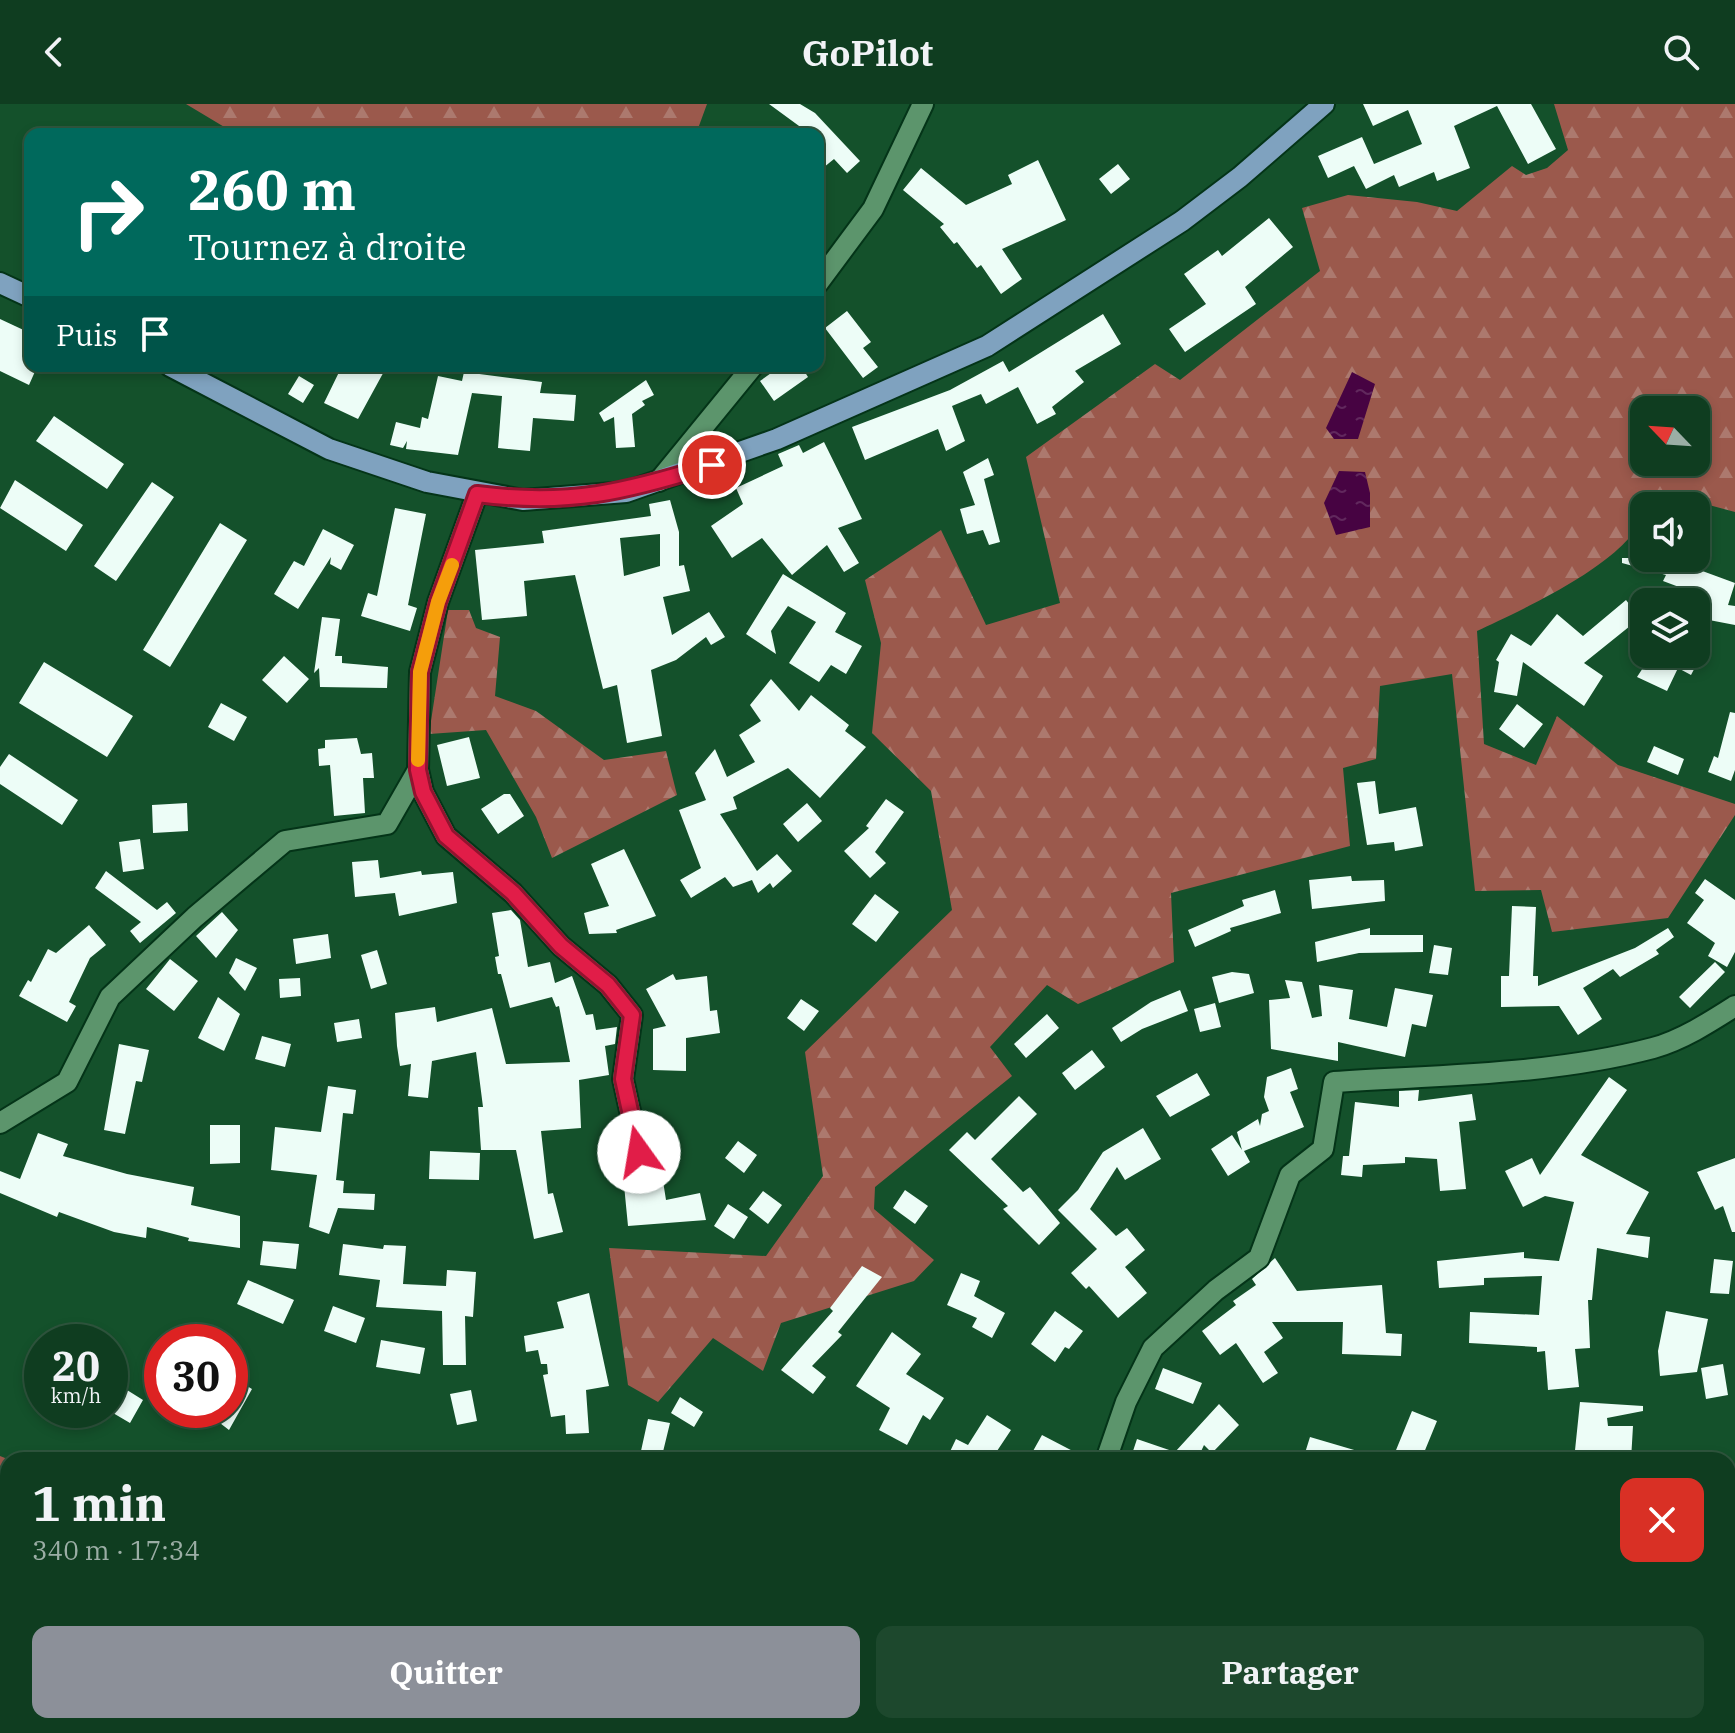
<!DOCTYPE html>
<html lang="fr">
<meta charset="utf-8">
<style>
:root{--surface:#0f3d20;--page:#1d482d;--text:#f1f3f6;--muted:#9baea5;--line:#2f563e;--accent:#8c9099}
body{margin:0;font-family:"IBM Plex Serif",serif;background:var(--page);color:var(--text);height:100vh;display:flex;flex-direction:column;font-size:30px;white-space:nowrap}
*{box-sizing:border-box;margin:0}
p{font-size:26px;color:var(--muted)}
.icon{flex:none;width:44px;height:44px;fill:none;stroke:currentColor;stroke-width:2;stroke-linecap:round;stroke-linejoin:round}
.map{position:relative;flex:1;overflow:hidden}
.side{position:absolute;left:0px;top:1348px;width:1736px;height:282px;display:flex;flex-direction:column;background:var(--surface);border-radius:24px 24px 0 0;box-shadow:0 4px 12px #0003,0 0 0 2px var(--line)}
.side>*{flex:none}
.banner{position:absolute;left:24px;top:24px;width:800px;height:244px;border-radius:16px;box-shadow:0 4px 12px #0003,0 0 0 2px var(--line);background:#00695c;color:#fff;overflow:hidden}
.needle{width:52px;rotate:295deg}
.buttons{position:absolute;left:1630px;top:292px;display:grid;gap:16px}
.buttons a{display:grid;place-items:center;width:80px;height:80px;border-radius:16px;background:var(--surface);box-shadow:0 4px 12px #0003,0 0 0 2px var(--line);font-size:40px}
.speed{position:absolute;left:24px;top:1220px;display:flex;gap:16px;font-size:40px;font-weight:700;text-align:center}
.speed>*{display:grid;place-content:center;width:104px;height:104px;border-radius:50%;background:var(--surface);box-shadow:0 4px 12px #0003,0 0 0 2px var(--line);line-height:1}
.speed small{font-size:20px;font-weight:400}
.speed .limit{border:12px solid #d22;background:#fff;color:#111}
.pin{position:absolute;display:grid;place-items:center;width:68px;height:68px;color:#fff;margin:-34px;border:4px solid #fff;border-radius:50%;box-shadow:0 2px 8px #0007}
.me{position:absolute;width:88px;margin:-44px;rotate:347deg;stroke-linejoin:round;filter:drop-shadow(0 0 6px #0008)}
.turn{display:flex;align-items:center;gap:28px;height:168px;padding:0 32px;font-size:36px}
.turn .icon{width:104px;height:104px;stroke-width:2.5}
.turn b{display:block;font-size:56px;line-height:68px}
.then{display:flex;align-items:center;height:76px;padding:0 32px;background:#0003;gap:16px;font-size:30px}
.round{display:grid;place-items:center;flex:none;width:84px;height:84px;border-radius:16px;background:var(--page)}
.summary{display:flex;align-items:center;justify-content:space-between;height:136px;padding:0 32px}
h1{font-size:48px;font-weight:700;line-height:60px}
.button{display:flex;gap:16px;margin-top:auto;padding:16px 32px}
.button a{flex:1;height:92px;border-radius:16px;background:var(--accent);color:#fff;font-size:32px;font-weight:700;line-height:92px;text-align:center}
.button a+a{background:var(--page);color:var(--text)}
header{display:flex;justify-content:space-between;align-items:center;height:104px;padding:0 32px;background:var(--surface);font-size:36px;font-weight:700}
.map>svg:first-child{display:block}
.forest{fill:url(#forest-firs);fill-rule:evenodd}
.water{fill:url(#water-ripples)}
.building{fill:#edfdf7;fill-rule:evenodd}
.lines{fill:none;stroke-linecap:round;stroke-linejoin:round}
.minor-casing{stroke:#043418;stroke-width:24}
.major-casing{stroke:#043418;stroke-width:24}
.minor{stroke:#5c956c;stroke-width:20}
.major{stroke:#7fa2bf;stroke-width:20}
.route-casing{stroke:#92132f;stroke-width:20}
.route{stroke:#e11d48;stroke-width:14}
.slow{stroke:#f59e0b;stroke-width:14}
</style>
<header><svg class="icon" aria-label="back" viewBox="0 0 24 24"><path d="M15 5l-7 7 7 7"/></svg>GoPilot<svg class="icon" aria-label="search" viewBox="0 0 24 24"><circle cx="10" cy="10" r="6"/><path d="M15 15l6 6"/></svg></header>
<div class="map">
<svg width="1735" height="1629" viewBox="0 0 1735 1629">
<defs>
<pattern id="forest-firs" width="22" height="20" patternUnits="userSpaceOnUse" patternTransform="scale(2)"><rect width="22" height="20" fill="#9b594c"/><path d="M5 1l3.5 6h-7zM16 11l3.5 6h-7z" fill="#ac796e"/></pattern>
<pattern id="water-ripples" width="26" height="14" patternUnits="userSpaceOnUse" patternTransform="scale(2)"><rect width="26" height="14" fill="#470342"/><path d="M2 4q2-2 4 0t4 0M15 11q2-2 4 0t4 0" fill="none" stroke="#61285d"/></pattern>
</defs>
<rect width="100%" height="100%" fill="#14512b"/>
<path class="forest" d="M186,0H707L696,30H236Z
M1554,0H1735V408L1657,387L1648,402H1644C1644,452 1517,508 1477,527L1484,640L1536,661L1557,612L1618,661L1735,700V711L1668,814L1552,828L1541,786L1475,787L1452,570L1380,582L1376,655L1343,664L1350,742L1171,789L1174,858L1078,900L1047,881L990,943L1012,972L875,1083L874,1105L934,1156L914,1177L781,1219L763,1267L713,1234L658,1298L628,1281L609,1144L766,1152L823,1072L805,948L952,806L931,687L872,629L881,539L865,476L941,426L986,521L1060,499L1026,353L1155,260L1180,276L1320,167L1302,104L1348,91L1417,98L1457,107L1512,62L1526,71L1547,64L1568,46ZM1644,306H1696V358H1644Z
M448,506H469L476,524L500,533L495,592L536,607L604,656L666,647L677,691L552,754L536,713L486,626L429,630Z
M0,1352L10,1356L8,1622H607L623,1629H0Z"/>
<path class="water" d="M1352,268L1375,280L1358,335H1334L1326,324Z
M1339,367L1365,368L1370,389V423L1336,431L1324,399Z"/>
<path class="building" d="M769,0H800L815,9L860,57L847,69L834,55L818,68V30H810Z
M1363,0H1531L1556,45L1528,60L1497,2L1454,22L1470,64L1437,77L1434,68L1399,83L1394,71L1366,85L1354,62L1328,74L1318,52L1362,33L1374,60L1422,40L1408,6L1373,22Z
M1038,56L1066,116L1002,145L1022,175L1001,190L981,161L977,164L957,138L954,140L940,123L944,120L903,86L921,64L966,101L1012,80L1008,71Z
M1118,60L1130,75L1111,90L1099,75Z
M1269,114L1293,143L1245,183L1256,200L1185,248L1169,225L1206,200L1184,170L1218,146L1222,152Z
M847,207L871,238L863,244L878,263L863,274L825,224Z
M1103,210L1121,240L1075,267L1084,278L1052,303L1056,310L1037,320L1018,283L986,300L981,290L952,302L965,337L946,347L938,325L865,356L852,323L950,286L1003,257L1009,268Z
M0,215L30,229V262L37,263L29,281L0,267Z
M342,262H387L358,315L324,299Z
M781,262H801L808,273L774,297L760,277Z
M464,268L542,278L540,289L576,291L574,317L533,314L530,347L498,344L502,292L472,289L458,351L406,345L407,337L403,344L390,341L396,318L420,324L422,313L428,315L438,272L462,277Z
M299,272L314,281L303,299L288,290Z
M646,276L654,291L642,297L645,301L632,310L635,343L616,344L614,313L604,318L599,309Z
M54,312L124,360L107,385L36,337Z
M824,338L862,415L838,424L859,459L844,468L827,441L792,471L762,434L732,454L711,422L743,400L736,384L783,362L778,350L799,341L803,349Z
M988,354L994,371L984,375L1000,438L989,441L983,426L967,430L960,405L975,401L963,368Z
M15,376L83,421L66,447L0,404Z
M152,378L174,393L116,477L94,462Z
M670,396L679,428V462L684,461L690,487L663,493L672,531L709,508L725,533L711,541L706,533L676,556L651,566L662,632L627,639L617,581L603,585L575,471L524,477L527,512L482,516L475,446L544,439L542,427L651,412L649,400ZM660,430V462L624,472L620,434Z
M395,404L426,410L408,501L417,504L410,527L361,512L368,489L377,492Z
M220,419L247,436L170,563L143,546Z
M323,425L354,441L341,466L330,460L331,453L298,505L274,490L294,457L304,462Z
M1622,454H1667L1735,479L1728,501L1735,502V521L1709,516L1696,545V498H1692L1695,489L1663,477L1666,471L1622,459Z
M783,470L846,509L835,528L862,542L846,570L831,561L819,578L789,559L816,518L788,502L771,527L776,550L746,530Z
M1626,496L1640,514L1584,559L1603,572L1584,602L1523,558L1517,592L1494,588L1499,558L1496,556L1511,530L1531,542L1557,510L1583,532Z
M322,513L340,515L335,552H342V559L388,563L387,584L320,583L319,564L314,569Z
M1652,550H1702L1691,571L1678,564L1667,587L1637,573Z
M284,552L309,575L287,599L262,576Z
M44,558L133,612L107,653L19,599Z
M771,575L799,607L811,591L849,621L845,627L866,643L820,694L788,664L733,693L737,705L720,710L757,767L777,750L792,767L773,784L770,779L758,789L752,776L733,783L725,773L691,794L680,776L701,764L679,706L706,696L695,669L715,645L727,673L755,658L739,631L761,617L750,601Z
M221,599L247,613L234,637L208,623Z
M1517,600L1543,620L1524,644L1499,625Z
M1730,608L1735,609V666L1731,677L1708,668L1714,652L1718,654Z
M469,633L480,674L447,682L437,641Z
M357,634L361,650L372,649L374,674H363L365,709L334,712L330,661L319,662L318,645L325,644V636Z
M1654,642L1684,655L1678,671L1647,658Z
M9,650L78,696L62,721L0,680V663Z
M1375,677L1379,710L1416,703L1423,742L1395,747L1394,738L1367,741L1357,679Z
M504,690H510L524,712L498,730L481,705Z
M886,695L904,708L875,748L886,759L870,774L844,747L869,724L866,722Z
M187,699L188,727L153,729L152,701Z
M807,699L822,717L798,738L783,720Z
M140,735L144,765L123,768L119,738Z
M624,745L656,812L616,826L617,829L589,830L584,809L609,802L591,760Z
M378,756L380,774L421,767L422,771L453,768L457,799L399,812L395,789L355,793L352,758Z
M106,767L157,806L167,798L176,809L140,839L130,827L141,818L95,784Z
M1351,772L1352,777L1384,776L1385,797L1312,805L1309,776Z
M1705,775L1735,796V848L1727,863L1708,852L1715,839L1687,819L1704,796L1695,789Z
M1275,786L1281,809L1230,824L1231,827L1195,843L1188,826L1244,802L1242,796Z
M875,790L899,808L876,838L852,820Z
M1512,802L1536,803L1533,872H1538V882L1635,844L1668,824L1674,833L1656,846L1659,850L1620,873L1613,865L1583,884L1602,915L1578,931L1559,902L1501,903V872H1509Z
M511,806L520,816L528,863L550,858L555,879L572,872L586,911L593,910L596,926L617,923L615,940L605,942L609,971L579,976L581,1024L541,1027L548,1090L553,1089L563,1128L534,1135L516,1046H481L478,1003H483L476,948L432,957L428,994L408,992L411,960L400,962L397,942L395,909L435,903L437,918L492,904L506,960L570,958L559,902L556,903L552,893L510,904L501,870H498L495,853L499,852L492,809Z
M222,808L238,826L216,854L196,832Z
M89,821L106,841L90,854L69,898L76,902L67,918L19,892L28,876L31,878L48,845L56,849Z
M1370,824V831H1423V848L1359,849L1317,858L1315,838Z
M328,830L331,854L296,860L293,835Z
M1434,841L1452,844L1448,871L1429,869Z
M377,846L387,880L371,885L361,851Z
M236,854L257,864L245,887L229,869Z
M170,855L198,877L174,907L146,885Z
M1715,858L1725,868L1690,904L1679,893Z
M1232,868L1249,870L1254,889L1219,899L1212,873Z
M673,870L676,876L707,872L710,907L717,906L720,929L686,934V967L653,966V925L666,922L646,885Z
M300,874L301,892L280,894L279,875Z
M1285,876L1302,878L1312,914L1322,912L1319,881L1353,886L1349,915L1387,923L1395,884L1433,891L1426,923L1412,920L1405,953L1338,938V957L1271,945L1269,896L1290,894Z
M1180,886L1188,907L1142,925L1121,938L1112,924L1151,898Z
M218,893L240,910L224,947L198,934Z
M801,895L819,907L804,927L787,914Z
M1215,899L1221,923L1200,928L1194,905Z
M1047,910L1059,924L1026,954L1014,940Z
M359,915L362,934L337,938L334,919Z
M262,932L291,940L285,963L255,955Z
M119,940L149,946L142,978L136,977L125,1030L104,1026Z
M1092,946L1105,963L1075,986L1062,969Z
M1291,964L1298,985L1290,988L1304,1023L1244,1047L1250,1058L1228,1072L1211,1045L1232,1031L1242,1046L1237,1028L1258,1015L1260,1022L1262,1010L1269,1007L1264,993L1267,973Z
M1197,969L1210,991L1170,1013L1156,992Z
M1609,973L1627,986L1581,1051L1649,1088L1626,1130L1650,1133L1648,1154L1597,1144L1592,1196H1588L1590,1244L1575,1245L1579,1283L1548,1286L1545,1247L1537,1248V1243L1469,1239L1470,1208L1539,1211L1542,1172L1484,1174V1181L1439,1184L1437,1157L1524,1148V1154L1559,1157L1574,1098L1545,1092L1523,1103L1505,1067L1532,1054L1540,1071Z
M328,982L356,986L353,1010L343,1009L336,1076L344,1077L343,1089L375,1090L374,1106L338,1104L329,1130L309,1123L317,1071L271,1066L275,1023L321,1028Z
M1419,986L1418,997L1472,990L1476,1016L1459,1018L1466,1085L1440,1087L1437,1055L1405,1053V1059L1363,1061L1362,1073L1341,1071L1343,1052H1349L1355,998L1399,1003V987Z
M1019,992L1037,1010L991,1055L1023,1088L1030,1083L1060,1119L1039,1141L1003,1105L1008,1102L949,1046L967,1028L975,1036Z
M210,1021H240V1059L210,1060Z
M1143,1024L1161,1055L1125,1076L1117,1063L1090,1105L1116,1132L1127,1124L1145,1146L1125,1163L1147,1189L1118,1214L1089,1182L1086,1185L1071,1169L1097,1145L1058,1106L1078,1086L1103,1048Z
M38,1029L68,1040L63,1052L127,1070L194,1083L191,1101L240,1112V1144L188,1137L189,1134L147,1123L146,1134L114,1128L59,1108L57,1113L0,1089V1067L20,1075Z
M738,1037L757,1051L744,1069L725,1054Z
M430,1047L480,1049L479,1076L429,1075Z
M1735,1054V1128H1732L1723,1102L1715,1106L1697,1068Z
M663,1077L666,1096L700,1089L706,1116L628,1122L624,1081Z
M905,1086L928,1102L915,1120L893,1104Z
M763,1087L782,1101L768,1120L749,1105Z
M728,1100L748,1113L734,1135L714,1122Z
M263,1137L299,1140L296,1165L260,1161Z
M343,1140L383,1145L384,1141L406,1142L403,1180L446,1182L447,1166L476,1168L473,1213L465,1212L466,1261H443L442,1207L376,1203L380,1176L339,1171Z
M1275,1154L1297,1187L1382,1181L1386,1229L1402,1230L1401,1252L1342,1250L1343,1218H1272L1283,1234L1264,1248L1278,1269L1263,1279L1236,1239L1220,1251L1202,1227L1236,1201L1233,1197L1256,1181L1252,1175Z
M1714,1155L1733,1157L1729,1190L1710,1189Z
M862,1162L882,1173L838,1228L842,1231L812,1262L826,1273L813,1290L781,1266L833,1207L830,1204Z
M961,1169L980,1177L974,1192L1005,1209L992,1234L972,1223L977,1214L947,1201Z
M248,1176L294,1196L283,1220L237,1200Z
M589,1189L609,1282L586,1286L589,1329L566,1330L565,1311L551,1313L543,1271L548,1270L547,1260H541L538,1246L526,1248L524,1232L564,1224L557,1198Z
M333,1202L365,1214L356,1239L324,1227Z
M1055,1207L1083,1227L1069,1245L1065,1243L1055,1258L1031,1240Z
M1666,1207L1708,1215L1697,1268L1660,1272L1658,1247Z
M892,1228L921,1250L906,1270L944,1294L930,1316L923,1311L907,1341L879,1326L890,1304L856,1282Z
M381,1236L425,1244L420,1270L376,1263Z
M1723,1260L1728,1291L1706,1295L1701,1264Z
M1163,1264L1202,1279L1193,1300L1155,1285Z
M230,1272L252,1285L229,1326L203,1306H230Z
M127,1286L143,1296L130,1319L113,1309Z
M471,1286L477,1317L457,1321L450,1290Z
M680,1293L703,1308L694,1323L671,1309Z
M1580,1298L1643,1302V1307L1607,1314L1608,1322H1633L1631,1356H1574Z
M1219,1300L1239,1321L1212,1349L1204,1341L1197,1356H1130L1137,1335L1175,1348Z
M1412,1307L1437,1317L1421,1356L1394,1351Z
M987,1311L1011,1326L993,1353L999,1356H946L956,1335L968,1341Z
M648,1315L670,1319L661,1356H639Z
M1042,1331L1090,1356H1028Z
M1310,1333L1378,1353V1356H1324L1305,1349Z"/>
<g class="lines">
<g class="minor-casing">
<path id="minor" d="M818,179L873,105L923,0
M659,377L753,262
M477,390L438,498L420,568L418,666L423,688L446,732L513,789L561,842L608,881L632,911L623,975L639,1048
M0,1019L67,978L110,893L195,813L285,737L387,720L418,666
M1106,1356L1126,1298L1153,1244L1216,1186L1259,1154L1290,1071L1323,1045L1334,978C1440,971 1551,971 1653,944C1682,936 1710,918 1735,902"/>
</g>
<g class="major-casing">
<path id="major" d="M0,179L30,193
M170,262L329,345L427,378L523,396L626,388L777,335L987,242L1182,117L1240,73L1324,0"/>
</g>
<use href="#minor" class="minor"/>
<use href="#major" class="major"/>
</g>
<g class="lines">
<g class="route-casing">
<path id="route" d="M639,1048L623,975L632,911L608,881L561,842L513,789L446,732L423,688L418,666L420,568L438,498L477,390C569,402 625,388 712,361"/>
</g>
<use href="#route" class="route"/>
<path class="slow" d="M418,656L420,568L438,498L452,461"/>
</g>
</svg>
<div class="buttons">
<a><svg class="needle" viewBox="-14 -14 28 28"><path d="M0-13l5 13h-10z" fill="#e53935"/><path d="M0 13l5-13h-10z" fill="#9baea5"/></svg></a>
<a><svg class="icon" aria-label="sound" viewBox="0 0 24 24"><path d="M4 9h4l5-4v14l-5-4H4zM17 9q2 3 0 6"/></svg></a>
<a><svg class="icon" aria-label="layers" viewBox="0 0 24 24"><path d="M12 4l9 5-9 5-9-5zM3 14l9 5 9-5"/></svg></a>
</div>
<div class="speed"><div>20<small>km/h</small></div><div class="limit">30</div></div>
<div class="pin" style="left:712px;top:361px;background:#d93025"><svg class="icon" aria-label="arrive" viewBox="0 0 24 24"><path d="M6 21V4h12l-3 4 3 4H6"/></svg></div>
<svg class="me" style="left:639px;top:1048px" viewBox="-20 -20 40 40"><circle r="19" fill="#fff"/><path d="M0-13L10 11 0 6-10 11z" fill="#e11d48"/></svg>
<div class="banner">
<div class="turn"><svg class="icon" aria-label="right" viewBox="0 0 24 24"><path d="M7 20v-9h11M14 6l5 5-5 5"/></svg><div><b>260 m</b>Tournez à droite</div></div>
<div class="then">Puis<svg class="icon" aria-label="arrive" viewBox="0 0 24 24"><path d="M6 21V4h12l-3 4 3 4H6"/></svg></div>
</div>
<section class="side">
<div class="summary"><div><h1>1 min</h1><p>340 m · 17:34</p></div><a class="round" style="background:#d93025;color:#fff"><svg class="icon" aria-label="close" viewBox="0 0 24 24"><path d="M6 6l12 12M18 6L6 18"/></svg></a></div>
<div class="button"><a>Quitter</a><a>Partager</a></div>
</section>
</div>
